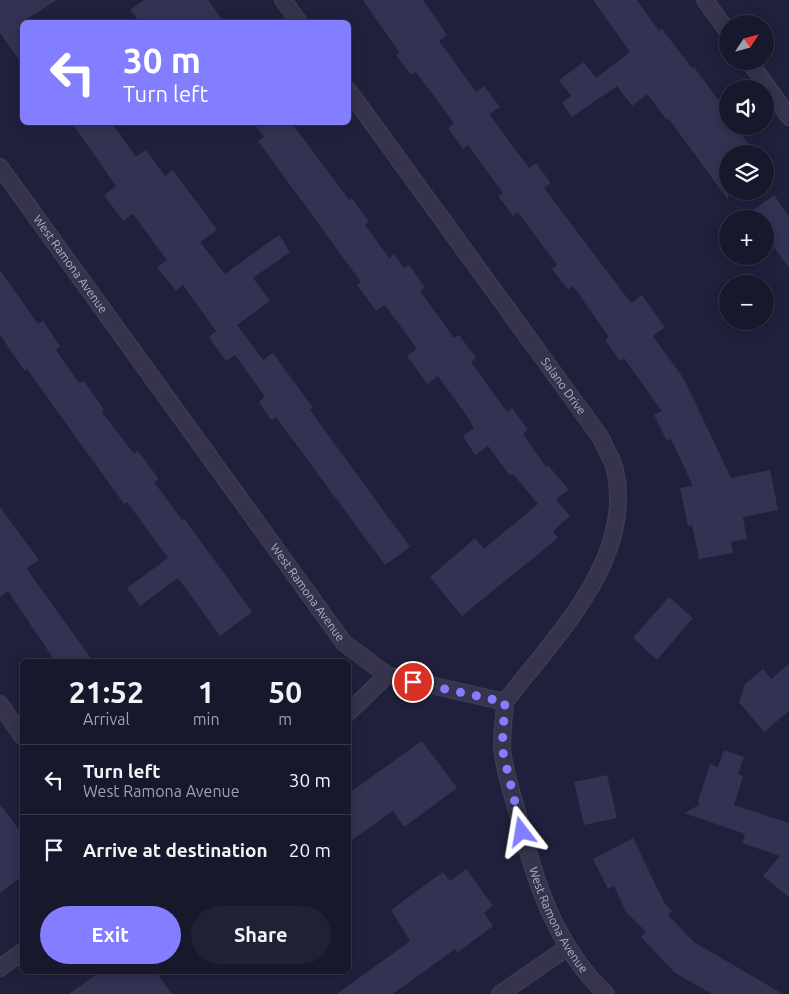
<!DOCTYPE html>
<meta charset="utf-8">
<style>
:root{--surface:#18182d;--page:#212135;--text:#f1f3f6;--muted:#9fa0aa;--line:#363749;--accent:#837dff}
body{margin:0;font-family:Ubuntu,sans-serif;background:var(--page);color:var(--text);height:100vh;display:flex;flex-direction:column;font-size:19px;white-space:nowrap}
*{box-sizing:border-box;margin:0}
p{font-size:16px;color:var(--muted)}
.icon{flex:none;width:28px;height:28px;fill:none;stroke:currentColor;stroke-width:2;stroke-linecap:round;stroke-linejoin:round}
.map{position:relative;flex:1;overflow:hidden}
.sheet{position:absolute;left:20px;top:659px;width:331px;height:315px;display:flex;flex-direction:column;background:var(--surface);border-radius:8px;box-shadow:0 2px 12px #0003,0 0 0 1px var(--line)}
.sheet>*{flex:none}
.banner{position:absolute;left:20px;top:20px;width:331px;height:105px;border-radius:8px;box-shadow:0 2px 12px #0003,0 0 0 1px var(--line);background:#837dff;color:#fff;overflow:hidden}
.needle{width:32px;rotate:54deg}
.fabs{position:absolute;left:719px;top:15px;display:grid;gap:10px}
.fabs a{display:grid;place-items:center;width:55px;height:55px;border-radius:50%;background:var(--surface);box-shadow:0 2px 12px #0003,0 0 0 1px var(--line);font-size:25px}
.pin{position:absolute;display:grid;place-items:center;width:42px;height:42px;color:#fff;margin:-21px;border:2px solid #fff;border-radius:50%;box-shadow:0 1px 5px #0007}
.me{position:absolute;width:55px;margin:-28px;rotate:346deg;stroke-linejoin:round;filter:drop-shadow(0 0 4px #0008)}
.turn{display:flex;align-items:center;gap:18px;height:105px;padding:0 20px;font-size:22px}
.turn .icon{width:65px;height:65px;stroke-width:2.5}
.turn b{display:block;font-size:35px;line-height:42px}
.eta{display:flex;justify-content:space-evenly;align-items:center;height:85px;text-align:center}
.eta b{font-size:30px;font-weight:700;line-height:35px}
.cta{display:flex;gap:10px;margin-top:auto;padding:10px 20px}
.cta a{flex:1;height:58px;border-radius:30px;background:var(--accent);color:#fff;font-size:20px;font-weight:700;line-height:58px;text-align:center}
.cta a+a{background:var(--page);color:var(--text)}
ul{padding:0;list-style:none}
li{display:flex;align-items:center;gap:15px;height:70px;padding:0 20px;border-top:1px solid var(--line)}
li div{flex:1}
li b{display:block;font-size:19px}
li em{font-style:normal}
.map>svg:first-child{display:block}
.building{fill:#323252}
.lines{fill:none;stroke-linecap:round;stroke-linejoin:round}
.street-casing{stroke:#3b3b52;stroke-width:18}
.street{stroke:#35344c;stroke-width:15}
.route{stroke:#837dff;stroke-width:9;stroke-dasharray:0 16.2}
.labels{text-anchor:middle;stroke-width:5;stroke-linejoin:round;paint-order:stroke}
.street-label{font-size:12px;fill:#b0afc8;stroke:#1a1a31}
</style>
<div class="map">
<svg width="789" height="994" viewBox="0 0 789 994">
<rect width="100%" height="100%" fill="#20203c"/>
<path class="building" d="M0,0H57L22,22V64L0,33Z
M144,0H208L224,22H140L130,10Z
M363,0H423L447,35L439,41L476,92L484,86L500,107L489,114L529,168L536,163L551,183L544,188L631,303L642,295L665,327L653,336L684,379L731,478L770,470L778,510L743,517L747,539L731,542L733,553L699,559L692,525L688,526L680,488L693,486L671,439L667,441L654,415L662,411L624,358L620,361L605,340L609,337L573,286L568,290L552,269L557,265L518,212L513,216L498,196L503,193L468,145L463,149L448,128L454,123L416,72L411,75L396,55L399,52Z
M593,0H637L659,31L662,29L692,68L694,67L728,113V126H736L749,145L737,154H728V200L669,119L667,120L647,94L632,106L617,86L572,117L562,103L571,96L559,80L584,62L596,78L630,52Z
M71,122H111L136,157L146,150L165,176L173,170L217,230L200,242L225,274L279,235L290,252L253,278L270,301L237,325L263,360L273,353L313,408L310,410L410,547L385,565L276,417L271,420L259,402L265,397L235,355L226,361L209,337L216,331L183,285L176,291L157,267L167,260L133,214L123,221L104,195L116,186Z
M253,122H291L349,200L352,198L369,222L365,225L389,258L394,254L404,268L409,265L425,287L420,291L454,338L459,335L476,358L471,362L507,412L512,408L528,430L523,434L546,467L548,465L569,490L556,499L570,516L553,531L558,538L462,616L430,577L475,538L484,549L538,504L513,474L510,476L488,446L475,455L463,436L474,428L469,419L438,376L427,384L407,356L417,349L385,305L376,311L357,285L361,282L258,141L264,137Z
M774,195L789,216V268L765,235V219H753L749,213Z
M0,270L38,324L43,321L60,346L56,350L79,383L84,381L104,410L102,412L134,454L138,451L159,479L154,482L182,520L184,518L252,612L220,636L178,578L140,606L127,588L168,558L127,502L124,504L27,369L25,371L0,335Z
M0,507L39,560L27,568L31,575L93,661H55L8,591L0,597Z
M669,597L693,618L657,660L633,638Z
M789,664V711L764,732L739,702L745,684L763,669L771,679Z
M422,741L457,788L404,827L393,811L349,842V793Z
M724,750L744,757L738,774L743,776L734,805L789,823V897L763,876L780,856L742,843L745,834L684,813L699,805L698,801L710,764L718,767Z
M607,775L617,818L584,825L574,782Z
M0,804L22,834V876L0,893Z
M633,838L665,904L672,911L668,915L694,942L783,994H712L675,973L641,937L646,932L626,912L614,886L608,889L593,859Z
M466,869L493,906L484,913L493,926L457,953L455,949L393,994H337L410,941L391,910L443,872L450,881Z
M101,971H155L172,994H69Z"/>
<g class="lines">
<g class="street-casing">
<g id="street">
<path d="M283,0L299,22"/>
<path d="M705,0L728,32"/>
<path d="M749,61L789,117"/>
<path id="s1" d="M349,91L601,438C605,448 612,459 615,469C635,560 555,636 505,702"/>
<path id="s2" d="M0,167L344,643L387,675L505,702"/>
<path id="s3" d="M505,702C504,717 502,733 502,748C504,769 511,791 517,811C534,878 554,945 606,994"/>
<path d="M0,704L22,736"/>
<path d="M349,712L387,675"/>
<path d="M0,968L22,952"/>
<path d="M500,994L568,947"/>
</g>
</g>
<use href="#street" class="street"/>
</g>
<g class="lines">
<path class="route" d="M413,682L505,702L502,748L522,832"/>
</g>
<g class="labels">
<g class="street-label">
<text dy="4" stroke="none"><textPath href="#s2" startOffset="120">West Ramona Avenue</textPath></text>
<text dy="4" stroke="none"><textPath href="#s1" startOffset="365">Salano Drive</textPath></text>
<text dy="4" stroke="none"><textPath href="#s2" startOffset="525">West Ramona Avenue</textPath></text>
<text dy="4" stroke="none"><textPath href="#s3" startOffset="228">West Ramona Avenue</textPath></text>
</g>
</g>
</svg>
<div class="fabs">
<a><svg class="needle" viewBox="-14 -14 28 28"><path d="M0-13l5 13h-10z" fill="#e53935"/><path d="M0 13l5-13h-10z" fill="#9fa0aa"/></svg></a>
<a><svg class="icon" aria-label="sound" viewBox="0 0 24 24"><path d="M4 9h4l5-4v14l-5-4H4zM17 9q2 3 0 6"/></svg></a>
<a><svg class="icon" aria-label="layers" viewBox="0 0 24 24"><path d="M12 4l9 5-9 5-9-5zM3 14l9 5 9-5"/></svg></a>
<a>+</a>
<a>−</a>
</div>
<div class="pin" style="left:413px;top:682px;background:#d93025"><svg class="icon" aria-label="arrive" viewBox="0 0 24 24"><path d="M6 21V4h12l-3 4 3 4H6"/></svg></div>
<svg class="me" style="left:522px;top:832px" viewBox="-20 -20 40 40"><path d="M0-17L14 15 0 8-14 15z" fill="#837dff" stroke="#fff" stroke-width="4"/></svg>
<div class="banner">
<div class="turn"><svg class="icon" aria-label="left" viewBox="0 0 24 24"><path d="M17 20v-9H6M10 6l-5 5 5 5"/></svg><div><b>30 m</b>Turn left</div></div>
</div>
<section class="sheet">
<div class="eta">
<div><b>21:52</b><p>Arrival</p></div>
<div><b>1</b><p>min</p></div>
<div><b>50</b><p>m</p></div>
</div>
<ul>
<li><svg class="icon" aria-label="left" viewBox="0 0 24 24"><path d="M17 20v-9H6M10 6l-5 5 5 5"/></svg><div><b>Turn left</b><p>West Ramona Avenue</p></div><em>30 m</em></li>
<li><svg class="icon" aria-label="arrive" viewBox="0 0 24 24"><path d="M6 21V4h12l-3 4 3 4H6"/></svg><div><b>Arrive at destination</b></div><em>20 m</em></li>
</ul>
<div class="cta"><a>Exit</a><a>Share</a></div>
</section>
</div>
